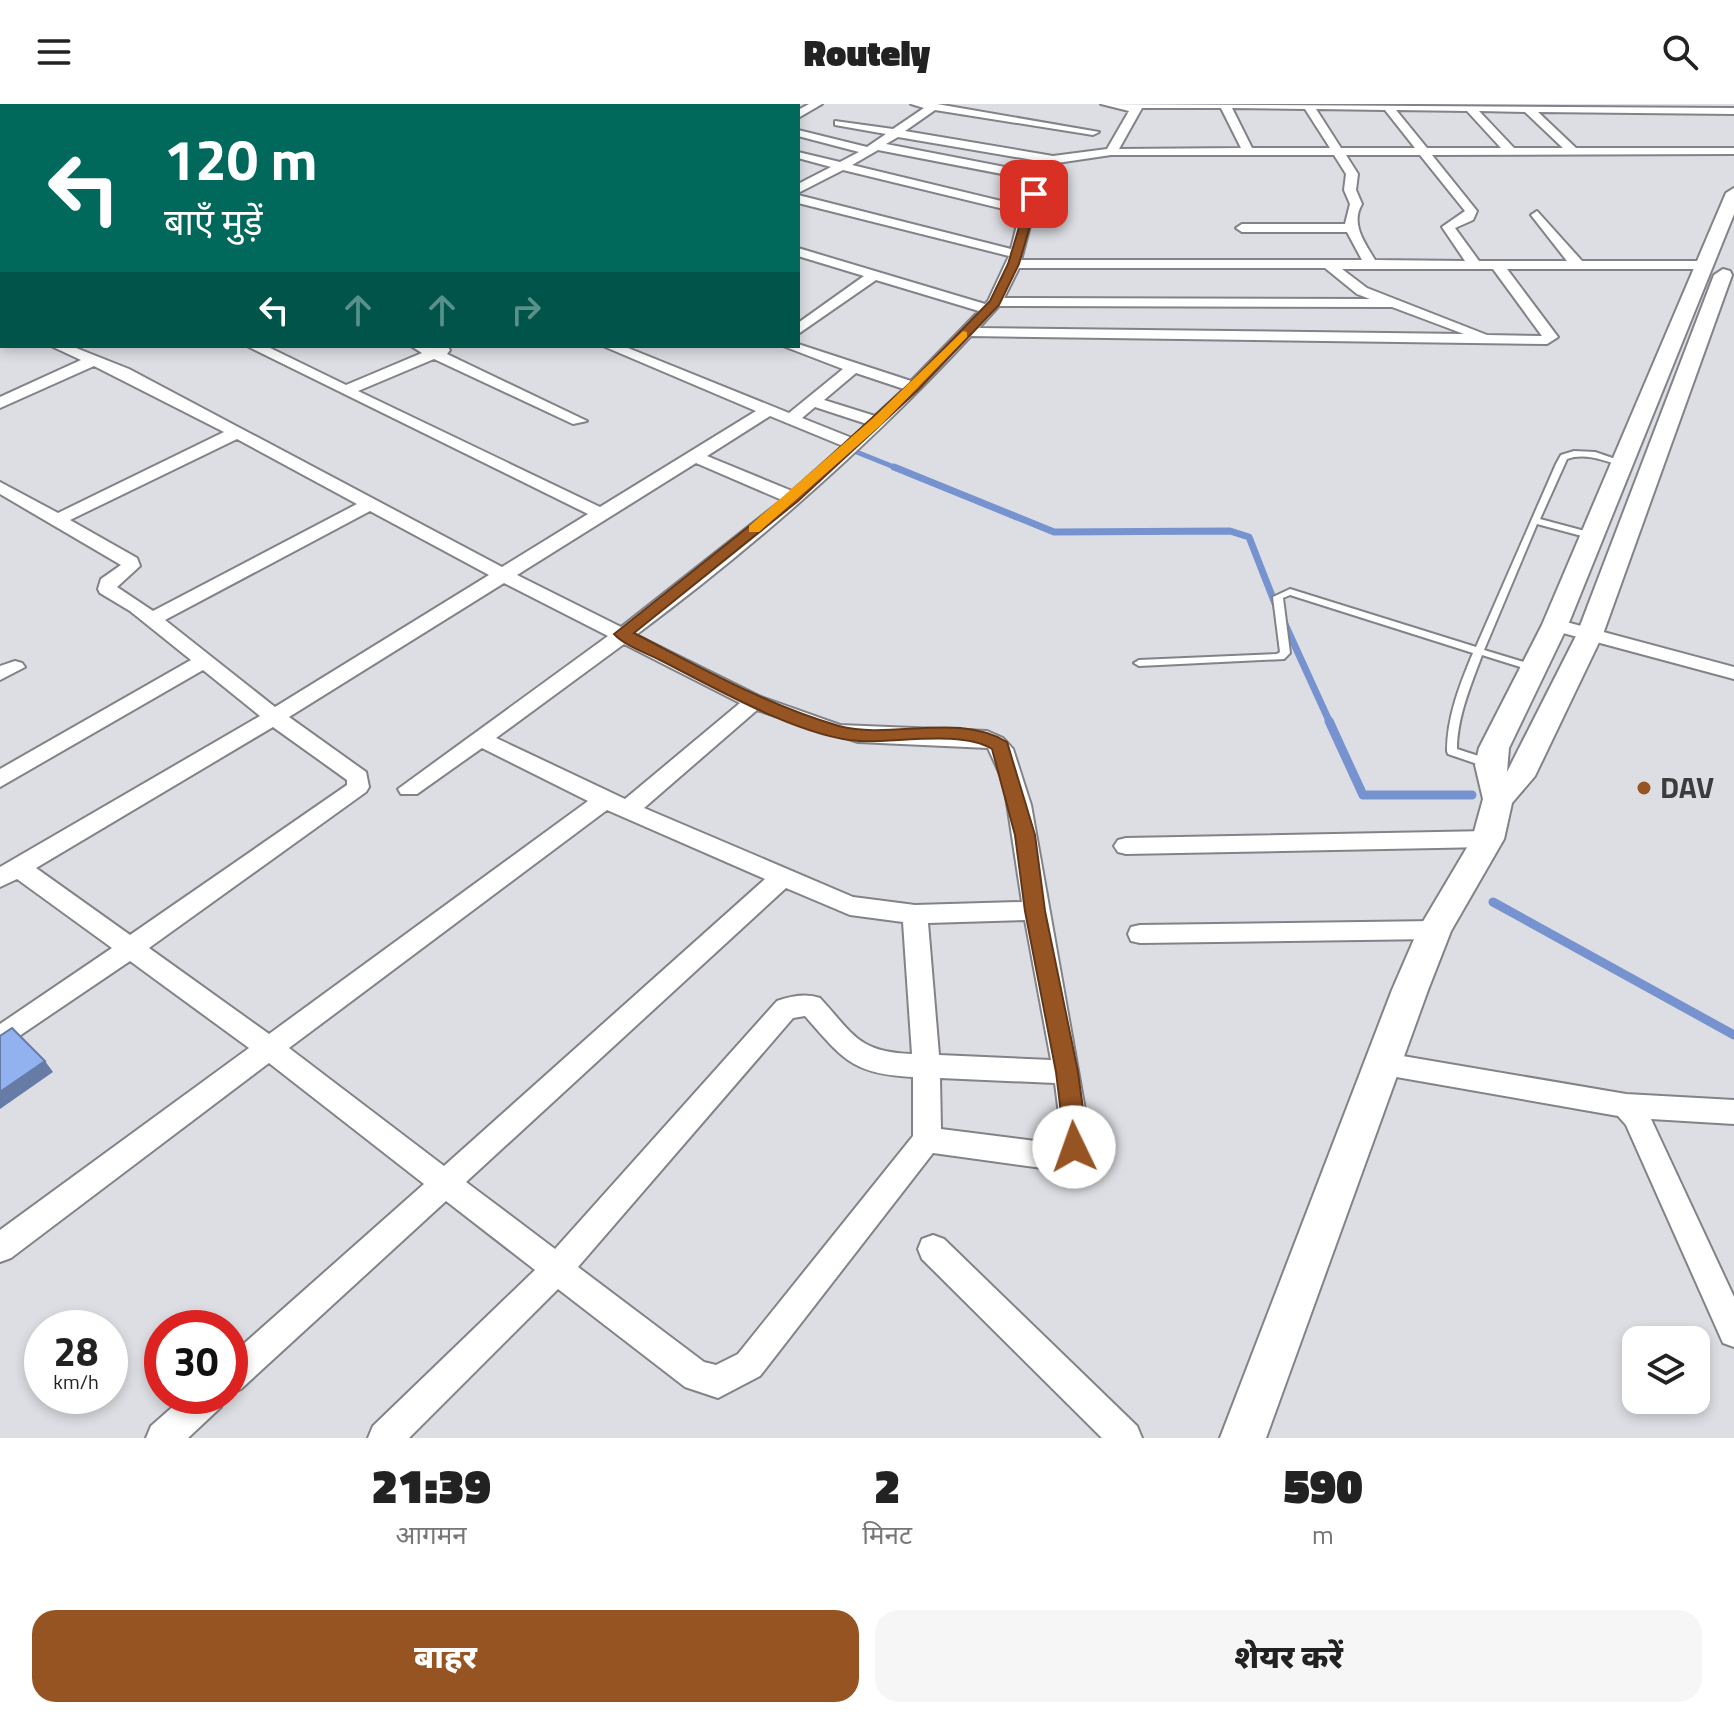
<!DOCTYPE html>
<html lang="hi">
<meta charset="utf-8">
<style>
:root{--surface:#fff;--page:#f6f6f6;--text:#222;--muted:#767676;--accent:#975423}
body{margin:0;font-family:"Titillium Web","Noto Sans Devanagari",sans-serif;background:var(--page);color:var(--text);height:100vh;display:flex;flex-direction:column;font-size:30px;white-space:nowrap}
*{box-sizing:border-box;margin:0}
p{font-size:26px;color:var(--muted)}
.icon{flex:none;width:44px;height:44px;fill:none;stroke:currentColor;stroke-width:2;stroke-linecap:round;stroke-linejoin:round}
.map{position:relative;height:1334px;overflow:hidden}
.drawer{display:flex;flex-direction:column;background:var(--surface);flex:1}
.drawer>*{flex:none}
.guide{position:absolute;left:0px;top:0px;width:800px;height:244px;box-shadow:0 4px 12px #0003;background:#00695c;color:#fff;overflow:hidden}
.tools{position:absolute;left:1622px;top:1222px;display:grid;gap:16px}
.tools a{display:grid;place-items:center;width:88px;height:88px;border-radius:16px;background:var(--surface);box-shadow:0 4px 12px #0003;font-size:40px}
.speed{position:absolute;left:24px;top:1206px;display:flex;gap:16px;font-size:40px;font-weight:700;text-align:center}
.speed>*{display:grid;place-content:center;width:104px;height:104px;border-radius:50%;background:var(--surface);box-shadow:0 4px 12px #0003;line-height:1}
.speed small{font-size:20px;font-weight:400}
.speed .limit{border:12px solid #d22;background:#fff;color:#111}
.pin{position:absolute;display:grid;place-items:center;width:68px;height:68px;color:#fff;margin:-34px;border-radius:16px;box-shadow:0 4px 12px #0006}
.me{position:absolute;width:88px;margin:-44px;rotate:357deg;stroke-linejoin:round;filter:drop-shadow(0 0 6px #0008)}
.turn{display:flex;align-items:center;gap:28px;height:168px;padding:0 32px;font-size:36px}
.turn .icon{width:104px;height:104px;stroke-width:2.5}
.turn b{display:block;font-size:56px;line-height:68px}
.lanes{display:flex;align-items:center;height:76px;padding:0 32px;background:#0003;justify-content:center;gap:40px;direction:ltr}
.lanes .off{opacity:.35}
.eta{display:flex;justify-content:space-evenly;align-items:center;height:136px;text-align:center}
.eta b{font-size:48px;font-weight:800;line-height:56px}
.action{display:flex;gap:16px;margin-top:auto;padding:16px 32px}
.action a{flex:1;height:92px;border-radius:24px;background:var(--accent);color:#fff;font-size:32px;font-weight:800;line-height:92px;text-align:center}
.action a+a{background:var(--page);color:var(--text)}
header{display:flex;justify-content:space-between;align-items:center;height:104px;padding:0 32px;background:var(--surface);font-size:36px;font-weight:800}
.map>svg:first-child{display:block}
.lines{fill:none;stroke-linecap:round;stroke-linejoin:round}
.stream-far2{stroke:#7693cf;stroke-width:5}
.stream-far1{stroke:#7693cf;stroke-width:7}
.stream{stroke:#7693cf;stroke-width:9}
.lane-casing{stroke:#818388;stroke-width:4}
.street-casing{stroke:#818388;stroke-width:4}
.secondary-casing{stroke:#818388;stroke-width:4}
.lane{fill:#fff;fill-rule:evenodd}
.street{fill:#fff;fill-rule:evenodd}
.secondary{fill:#fff;fill-rule:evenodd}
.shaded-wall{fill:#667ca7}
.building{fill:#92b1ef;stroke:#667ca7;stroke-width:2}
.route{fill:#975423;stroke:#623717;stroke-width:2}
.slow{fill:#f59e0b}
.poi-dot{fill:#975423;stroke:#dcdee3;stroke-width:3}
.labels{text-anchor:middle;stroke-width:6;stroke-linejoin:round;paint-order:stroke}
.poi-label{font-size:30px;font-weight:bold;fill:#3b3c3e;stroke:#dcdee3;text-anchor:start}
</style>
<header><svg class="icon" aria-label="menu" viewBox="0 0 24 24"><path d="M4 6h16M4 12h16M4 18h16"/></svg>Routely<svg class="icon" aria-label="search" viewBox="0 0 24 24"><circle cx="10" cy="10" r="6"/><path d="M15 15l6 6"/></svg></header>
<div class="map">
<svg width="1734" height="1334" viewBox="0 0 1734 1334">
<rect width="100%" height="100%" fill="#dcdee3"/>
<g class="lines">
<path class="stream-far2" d="M854,347L899,365"/>
<path class="stream-far1" d="M894,363L1054,428L1230,427L1249,433L1276,502
M1284,518L1330,619"/>
<path class="stream" d="M1329,617L1363,691H1472
M1493,798L1734,931"/>
<g class="lane-casing">
<path id="lane" d="M1574,347L1595,348L1627,359L1623,362C1605,357 1585,348 1567,355L1540,415L1596,430L1598,432L1593,435L1537,420L1484,546L1537,562L1538,564L1533,567L1482,551C1471,581 1457,613 1457,645L1494,657L1495,660L1494,663H1486L1448,650L1447,647C1447,613 1460,580 1473,549L1290,491L1283,494L1290,549L1284,555L1139,562L1134,559L1139,556L1277,550L1280,548L1273,493L1290,485L1476,543L1556,360L1561,351Z"/>
</g>
<g class="street-casing">
<path id="street" d="M109,0H127L128,2H110Z
M339,0H358L359,2H340Z
M600,0H618L619,2H601Z
M749,0H767L768,2H750Z
M809,0H822L798,14V6Z
M911,0H937L1099,28L1093,31L935,6L905,27L1053,52L1107,45L1129,7L1101,0L1734,4V10L1538,8L1576,44H1734V50L1432,51L1477,107L1473,116L1455,124L1479,157H1567L1531,111L1537,107L1582,157H1706L1713,161L1706,165H1507L1558,233L1547,240L971,232C869,342 756,441 636,531L761,593L840,621L987,627L1003,634L1013,645L1031,701L1090,1034L1078,1060L1057,1066L933,1049L760,1272L718,1294L685,1283L558,1185L409,1334H368L373,1322L535,1166L446,1097L241,1285L230,1290V1252L424,1080L269,959L11,1154L0,1158V1126L249,944L130,857L0,945V920L112,844L17,775L0,783V763L260,612L203,566L0,683V665L191,556L130,507L100,489L98,485L101,475L121,461L0,390V378L58,409L224,328L94,262L0,304V293L81,256L51,242H71L129,265L502,463L588,410L247,242H266L346,281L422,249L411,242L448,243L450,246L447,250L587,317L573,320L434,255L358,287L600,403L756,307L603,242H623L789,309L843,265L783,242L798,240L911,277L979,207L876,176L798,230V219L864,172L798,152V144L985,200L988,197L1009,152L798,99V91L1011,145L1020,109L843,66L798,89V80L831,63L798,54V48L840,58L859,48L798,32V26L867,43L886,30L835,21V17L893,25L924,4ZM1142,4H1221L1241,44L1119,45ZM1232,4L1305,5L1330,44H1252ZM1316,5L1385,6L1415,44H1341ZM1396,6L1467,7L1501,44H1427ZM1479,7L1525,8L1563,44H1514ZM898,33L1045,58L1036,69L886,40ZM878,46L1033,76L1022,102L852,61ZM1111,51H1334L1346,70L1344,86L1350,100L1345,120H1242L1236,124L1242,128H1347L1362,156H1021L1039,88L1057,59ZM1346,51H1420L1465,107L1442,123L1465,157L1375,156C1365,139 1350,120 1362,100L1356,86L1358,70ZM1019,164H1325L1357,190L1370,195L1004,194ZM1342,165H1493L1542,232L1487,231L1367,184ZM999,202L1392,203L1464,230L979,224ZM856,269L904,285L875,312L824,296ZM815,303L867,320L852,334L802,314ZM770,312L843,342L792,387L707,352ZM237,335L357,400L153,507L117,483L140,462L137,454L70,416ZM696,359L782,396L621,523L517,471ZM370,407L489,471L275,603L165,516ZM504,479L608,532L398,685L401,690H417L482,644L588,697L269,930L149,844L366,688L369,683L366,668L289,613ZM624,540L740,599L625,695L496,634ZM757,606L858,638L988,644L1004,679L1022,798L915,801L853,793L644,704ZM273,623L347,676V681L130,831L36,764ZM607,706L765,775L444,1062L289,944ZM786,784L850,811L903,818L912,950C858,948 854,931 820,894C806,889 791,892 777,897L555,1145L466,1078ZM1025,816L1051,956L939,951L928,819ZM805,912C843,955 852,970 913,973V1032L738,1250L716,1261L704,1258L578,1163L793,914ZM940,974L1055,979L1062,1034L1059,1040L941,1025Z
M2,85V93L0,94V86Z
M1555,515L1734,563V575L1548,525L1545,521L1548,517Z
M15,557L22,559L25,563L0,576V562Z
M1488,727L1496,729L1500,735L1496,741L1488,743L1126,750L1118,748L1114,742L1118,736L1126,734Z
M1435,817L1444,819L1447,826L1444,833L1435,835L1140,839L1131,837L1128,830L1131,823L1140,821Z
M1385,949L1626,990L1734,996V1020L1651,1015L1734,1193V1243L1723,1239L1626,1021L1618,1012L1385,971L1375,968L1372,960L1375,952Z
M933,1131L944,1135L1137,1322L1142,1334H1102L922,1155L918,1145L922,1135Z
M185,1292H226L221,1303L188,1334H146L151,1322Z"/>
</g>
<g class="secondary-casing">
<path id="secondary" d="M20,0L2,2V5L0,3L1,0Z
M1734,84V110L1568,521L1509,644L1507,668L1577,530L1714,171L1723,165L1730,167L1732,171L1603,530L1535,672L1512,699L1504,735L1451,827L1428,886L1266,1334H1220L1392,886L1418,826L1472,735L1483,695L1475,661L1479,644L1542,521L1726,89Z"/>
</g>
<use href="#lane" class="lane"/>
<use href="#street" class="street"/>
<use href="#secondary" class="secondary"/>
</g>
<path class="shaded-wall" d="M45,957L53,968L0,1005V988Z"/>
<path class="building" d="M12,924L45,957L0,988V932Z"/>
<path class="route" d="M1034,87L1039,90L1019,160L999,201L918,286L798,397L634,529C700,563 766,601 839,622C892,636 957,608 1007,638L1035,731L1045,807L1078,968L1087,1034L1082,1050L1074,1053L1066,1050L1062,1043L1064,1034L1056,968L1025,807L1015,731L992,645C961,626 896,639 859,637C800,633 715,584 662,557C647,549 625,542 614,530L788,391L909,280L990,197L1008,160L1029,90Z"/>
<path class="slow" d="M963,227L967,228V233L881,321L759,428H749V422L872,315Z"/>
<circle class="poi-dot" cx="1644" cy="684" r="8"/>
<g class="labels">
<g class="poi-label">
<text x="1660" y="694">DAV</text>
</g>
</g>
</svg>
<div class="tools">
<a><svg class="icon" aria-label="layers" viewBox="0 0 24 24"><path d="M12 4l9 5-9 5-9-5zM3 14l9 5 9-5"/></svg></a>
</div>
<div class="speed"><div>28<small>km/h</small></div><div class="limit">30</div></div>
<div class="pin" style="left:1034px;top:90px;background:#d93025"><svg class="icon" aria-label="arrive" viewBox="0 0 24 24"><path d="M6 21V4h12l-3 4 3 4H6"/></svg></div>
<svg class="me" style="left:1074px;top:1043px" viewBox="-20 -20 40 40"><circle r="19" fill="#fff"/><path d="M0-13L10 11 0 6-10 11z" fill="#975423"/></svg>
<div class="guide">
<div class="turn"><svg class="icon" aria-label="left" viewBox="0 0 24 24"><path d="M17 20v-9H6M10 6l-5 5 5 5"/></svg><div><b>120 m</b>बाएँ मुड़ें</div></div>
<div class="lanes"><svg class="icon" aria-label="left" viewBox="0 0 24 24"><path d="M17 20v-9H6M10 6l-5 5 5 5"/></svg><svg class="icon off" aria-label="ahead" viewBox="0 0 24 24"><path d="M12 20V5M6 11l6-6 6 6"/></svg><svg class="icon off" aria-label="ahead" viewBox="0 0 24 24"><path d="M12 20V5M6 11l6-6 6 6"/></svg><svg class="icon off" aria-label="right" viewBox="0 0 24 24"><path d="M7 20v-9h11M14 6l5 5-5 5"/></svg></div>
</div>
</div>
<section class="drawer">
<div class="eta">
<div><b>21:39</b><p>आगमन</p></div>
<div><b>2</b><p>मिनट</p></div>
<div><b>590</b><p>m</p></div>
</div>
<div class="action"><a>बाहर</a><a>शेयर करें</a></div>
</section>
